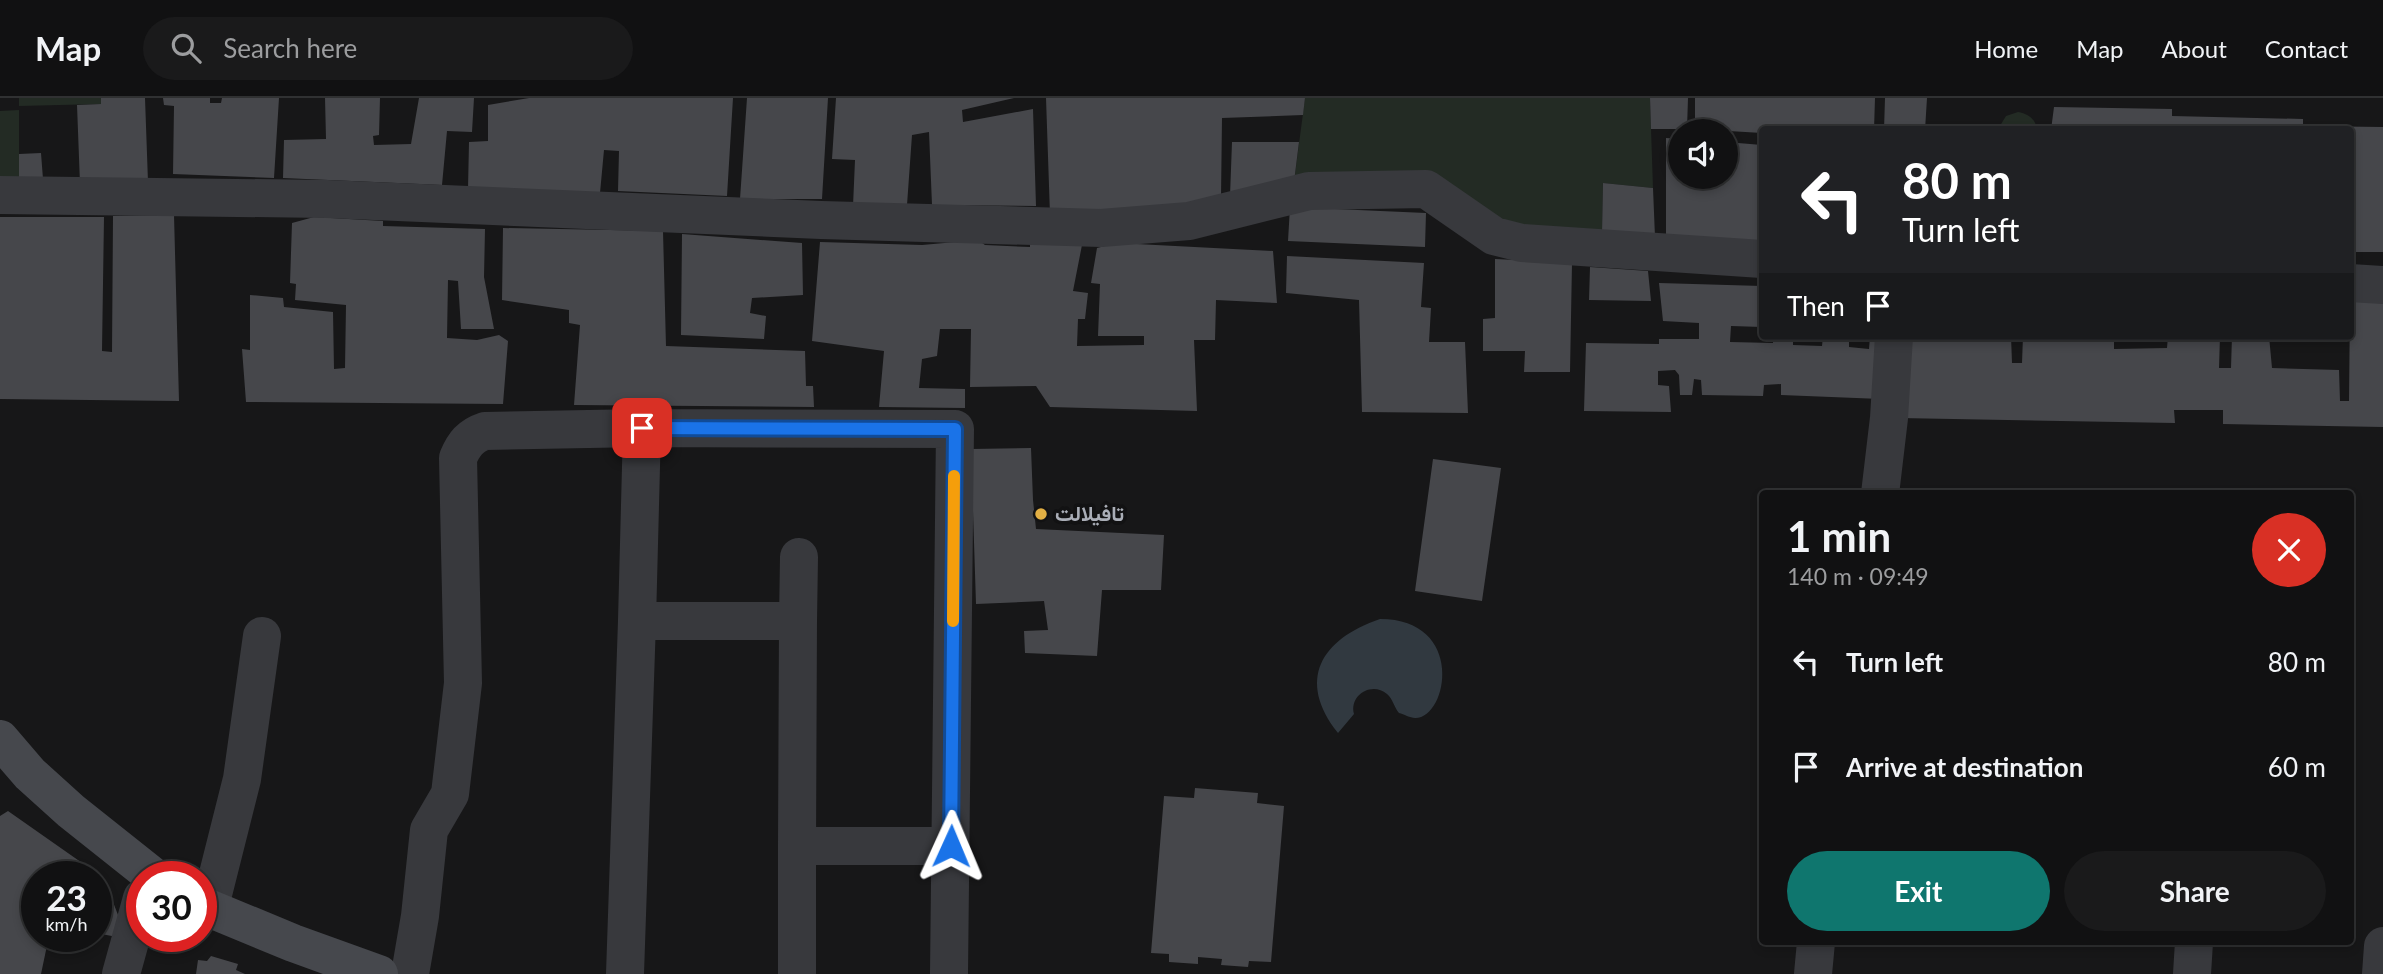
<!DOCTYPE html>
<meta charset="utf-8">
<style>
:root{--surface:#111112;--page:#1a1a1b;--text:#f1f3f6;--muted:#9c9d9f;--line:#303132;--accent:#0f766e}
body{margin:0;font-family:Lato,Vazirmatn,sans-serif;background:var(--page);color:var(--text);height:100vh;display:flex;flex-direction:column;font-size:26px;white-space:nowrap}
*{box-sizing:border-box;margin:0}
p{font-size:23px;color:var(--muted)}
.icon{flex:none;width:38px;height:38px;fill:none;stroke:currentColor;stroke-width:2;stroke-linecap:round;stroke-linejoin:round}
.map{position:relative;flex:1;overflow:hidden}
.panel{position:absolute;left:1759px;top:392px;width:595px;height:455px;display:flex;flex-direction:column;background:var(--surface);border-radius:7px;box-shadow:0 4px 10px #0003,0 0 0 2px var(--line)}
.panel>*{flex:none}
.banner{position:absolute;left:1759px;top:28px;width:595px;height:214px;border-radius:7px;box-shadow:0 4px 10px #0003,0 0 0 2px var(--line);background:#202124;color:#fff;overflow:hidden}
.buttons{position:absolute;left:1668px;top:21px;display:grid;gap:14px}
.buttons a{display:grid;place-items:center;width:70px;height:70px;border-radius:50%;background:var(--surface);box-shadow:0 4px 10px #0003,0 0 0 2px var(--line);font-size:35px}
.speed{position:absolute;left:21px;top:763px;display:flex;gap:14px;font-size:35px;font-weight:700;text-align:center}
.speed>*{display:grid;place-content:center;width:91px;height:91px;border-radius:50%;background:var(--surface);box-shadow:0 4px 10px #0003,0 0 0 2px var(--line);line-height:1}
.speed small{font-size:18px;font-weight:400}
.speed .limit{border:10px solid #d22;background:#fff;color:#111}
.pin{position:absolute;display:grid;place-items:center;width:60px;height:60px;color:#fff;margin:-30px;border-radius:14px;box-shadow:0 4px 10px #0006}
.me{position:absolute;width:77px;margin:-38px;rotate:1deg;stroke-linejoin:round;filter:drop-shadow(0 0 5px #0008)}
.turn{display:flex;align-items:center;gap:24px;height:147px;padding:0 28px;font-size:32px}
.turn .icon{width:91px;height:91px;stroke-width:2.5}
.turn b{display:block;font-size:49px;line-height:60px}
.then{display:flex;align-items:center;height:66px;padding:0 28px;background:#0003;gap:14px;font-size:26px}
.round{display:grid;place-items:center;flex:none;width:74px;height:74px;border-radius:37px;background:var(--page)}
.head{display:flex;align-items:center;justify-content:space-between;height:119px;padding:0 28px}
h1{font-size:42px;font-weight:700;line-height:52px}
.action{display:flex;gap:14px;margin-top:auto;padding:14px 28px}
.action a{flex:1;height:80px;border-radius:42px;background:var(--accent);color:#fff;font-size:28px;font-weight:700;line-height:80px;text-align:center}
.action a+a{background:var(--page);color:var(--text)}
ul{padding:0;list-style:none}
li{display:flex;align-items:center;gap:21px;height:105px;padding:0 28px}
li div{flex:1}
li b{display:block;font-size:26px}
li em{font-style:normal}
header{display:flex;align-items:center;gap:42px;box-sizing:border-box;height:98px;padding:0 35px;background:var(--surface);border-bottom:2px solid var(--line)}
header strong{font-size:33px}
nav{display:flex;gap:38px;margin-inline-start:auto;font-size:24px}
.search{width:490px;height:63px;background:var(--page);display:flex;align-items:center;gap:18px;box-sizing:border-box;padding:0 24px;border-radius:38px;color:var(--muted);font-size:26px}
.map>svg:first-child{display:block}
.green{fill:#232b24}
.water{fill:#313940}
.building{fill:#46474b}
.lines{fill:none;stroke-linecap:round;stroke-linejoin:round}
.street{stroke:#38393d;stroke-width:38}
.secondary{stroke:#46484d;stroke-width:38}
.route-casing{stroke:#114b97;stroke-width:18}
.route{stroke:#1a73e8;stroke-width:12}
.slow{stroke:#f59e0b;stroke-width:12}
.poi-dot{fill:#e3b044;stroke:#121213;stroke-width:2.5}
.labels{text-anchor:middle;stroke-width:7;stroke-linejoin:round;paint-order:stroke}
.poi-label{font-size:21px;font-weight:bold;fill:#aaaeb7;stroke:#121213;text-anchor:start}
</style>
<header>
<strong>Map</strong>
<div class="search"><svg class="icon" aria-label="search" viewBox="0 0 24 24"><circle cx="10" cy="10" r="6"/><path d="M15 15l6 6"/></svg>Search here</div>
<nav><a>Home</a><a>Map</a><a>About</a><a>Contact</a></nav>
</header>
<div class="map">
<svg width="2383" height="876" viewBox="0 0 2383 876">
<rect width="100%" height="100%" fill="#171718"/>
<path class="green" d="M19,0H101V6L19,8Z
M1305,0H1650L1653,90L1603,85L1602,134L1502,126L1294,84Z
M19,12V81H0V13Z
M2018,14C2029,16 2035,21 2037,31H1998L2006,18Z"/>
<path class="water" d="M1380,521C1466,521 1448,621 1415,620C1410,620 1404,616 1399,615C1394,609 1393,601 1387,596C1372,583 1349,597 1354,616L1338,635C1296,582 1321,541 1380,521Z"/>
<path class="building" d="M101,0H145L148,84L80,86L77,7L101,6Z
M163,0H210V5H221L222,0H279L274,80L173,76L174,8L164,7Z
M325,0H380L379,37L373,38L374,47L411,46L419,0H474L472,34L447,33L442,87L283,80L284,42L326,41Z
M529,0H733L727,98L618,93L619,53L604,52L600,95L468,91L469,44L488,43V7Z
M747,0H828L822,101H740Z
M836,0H1014L962,12L963,24L1033,11L1036,108L932,107L929,34L912,37L907,107L853,108L855,62L832,61Z
M1046,0H1305L1303,17L1222,20L1221,100L1153,110L1050,117Z
M1650,0H1688L1687,31H1651Z
M1695,0H1875L1874,32H1762V35L1695,31Z
M1885,0H1927L1925,32H1884Z
M2054,9L2172,11V18L2303,21V28L2383,29V154H2350V32H2051Z
M1666,40L1680,41V79H1726V44L1762,47V147L1666,140Z
M1232,44H1299L1294,84L1230,98Z
M41,55L43,81H19V56Z
M1603,85L1653,90L1655,139L1602,134Z
M1290,109L1426,115L1425,149L1288,143Z
M174,117L179,303L0,301V119H104L102,253L112,254L113,118Z
M314,119L383,123V128L485,131L484,179L494,231H461L458,183L448,182L447,240L477,242L499,237L508,243L503,306L246,304L242,251L250,252V197L283,200L284,209L333,214L334,271L345,270L346,207L295,202L296,186L290,185L292,125Z
M503,130L663,133L666,248L805,253L806,288H813L814,309L574,307L580,227L569,225V212L502,202Z
M682,136L802,145L803,197L752,200L750,215L766,218L764,241L681,237Z
M978,142L985,147L1030,149V143L1082,147L1073,193L1088,195L1085,221H1078L1077,248L1144,247V238H1098L1100,186L1091,185L1097,150L1117,145L1273,153L1277,205L1216,202L1215,242H1194L1197,313L1050,309L1036,288L970,289L971,231H940L937,258L922,261L919,290L965,291V310L879,309L884,253L812,243L820,144L922,147Z
M1287,158L1424,165L1421,209L1431,210L1429,244H1465L1468,315L1362,314L1359,202L1286,195Z
M1495,161L1572,165L1570,274H1524L1525,253H1483V221L1495,220Z
M1590,169L1648,173L1651,203L1589,202Z
M1659,185L1762,188V229L1731,228L1730,244L1773,245V238H1793V247L1822,248L1823,238H1849V249L1869,251L1870,238H1885L1881,301L1781,297V286L1764,287L1763,298L1702,297L1701,282L1694,281L1692,297H1680L1679,277L1675,272L1658,273V287L1669,288L1671,314L1584,313L1586,245L1659,246V241H1699V225L1663,223Z
M2350,204H2383V329L2223,326V312H2174L2175,325L1899,320L1906,238H2011L2012,265H2022L2023,238H2114V251L2167,250L2168,238H2220L2219,270H2231L2232,238H2269L2272,270L2339,272L2340,303H2349Z
M1031,350L1033,402L1036,431L1164,437L1161,492H1102L1097,558L1025,555L1024,533L1048,532L1044,503L976,506L971,351Z
M1433,361L1501,370L1482,503L1415,493Z
M1195,690L1258,695L1257,705L1284,708L1271,864L1249,863L1248,869L1221,867L1222,861L1198,859V866L1169,864V856L1151,855L1164,698L1194,700Z
M8,713L95,774L108,791L118,817L117,839L96,835V779H37V838H49L41,876H0V718Z
M211,858L238,866L236,872L245,876H196L198,862L207,863Z"/>
<g class="lines">
<path class="street" d="M0,97L327,101L821,122L1101,130L1189,123L1309,93L1426,91L1494,138L1522,145L1762,161
M2350,185L2383,187
M1880,396L1889,320L1894,238
M637,523H798L797,748H951
M798,523L799,459
M209,812L242,681L262,538
M121,876L142,800
M410,876L420,818L429,732L450,696L463,585L458,360C464,346 470,338 485,333L642,330L955,331L949,876
M625,876L637,523L642,330
M797,876V748
M1813,876L1816,844
M2192,876L2194,844
M2381,876L2383,848"/>
<path class="secondary" d="M0,641L30,676L71,713L154,779
M201,807L293,845L379,876"/>
</g>
<g class="lines">
<g class="route-casing">
<path id="route" d="M642,330L955,331L951,748"/>
</g>
<use href="#route" class="route"/>
<path class="slow" d="M953,523L954,378"/>
</g>
<circle class="poi-dot" cx="1041" cy="416" r="7"/>
<g class="labels">
<g class="poi-label">
<text x="1055" y="423">تافيلالت</text>
</g>
</g>
</svg>
<div class="buttons">
<a><svg class="icon" aria-label="sound" viewBox="0 0 24 24"><path d="M4 9h4l5-4v14l-5-4H4zM17 9q2 3 0 6"/></svg></a>
</div>
<div class="speed"><div>23<small>km/h</small></div><div class="limit">30</div></div>
<div class="pin" style="left:642px;top:330px;background:#d93025"><svg class="icon" aria-label="arrive" viewBox="0 0 24 24"><path d="M6 21V4h12l-3 4 3 4H6"/></svg></div>
<svg class="me" style="left:951px;top:748px" viewBox="-20 -20 40 40"><path d="M0-17L14 15 0 8-14 15z" fill="#1a73e8" stroke="#fff" stroke-width="4"/></svg>
<div class="banner">
<div class="turn"><svg class="icon" aria-label="left" viewBox="0 0 24 24"><path d="M17 20v-9H6M10 6l-5 5 5 5"/></svg><div><b>80 m</b>Turn left</div></div>
<div class="then">Then<svg class="icon" aria-label="arrive" viewBox="0 0 24 24"><path d="M6 21V4h12l-3 4 3 4H6"/></svg></div>
</div>
<section class="panel">
<div class="head"><div><h1>1 min</h1><p>140 m · 09:49</p></div><a class="round" style="background:#d93025;color:#fff"><svg class="icon" aria-label="close" viewBox="0 0 24 24"><path d="M6 6l12 12M18 6L6 18"/></svg></a></div>
<ul>
<li><svg class="icon" aria-label="left" viewBox="0 0 24 24"><path d="M17 20v-9H6M10 6l-5 5 5 5"/></svg><div><b>Turn left</b></div><em>80 m</em></li>
<li><svg class="icon" aria-label="arrive" viewBox="0 0 24 24"><path d="M6 21V4h12l-3 4 3 4H6"/></svg><div><b>Arrive at destination</b></div><em>60 m</em></li>
</ul>
<div class="action"><a>Exit</a><a>Share</a></div>
</section>
</div>
